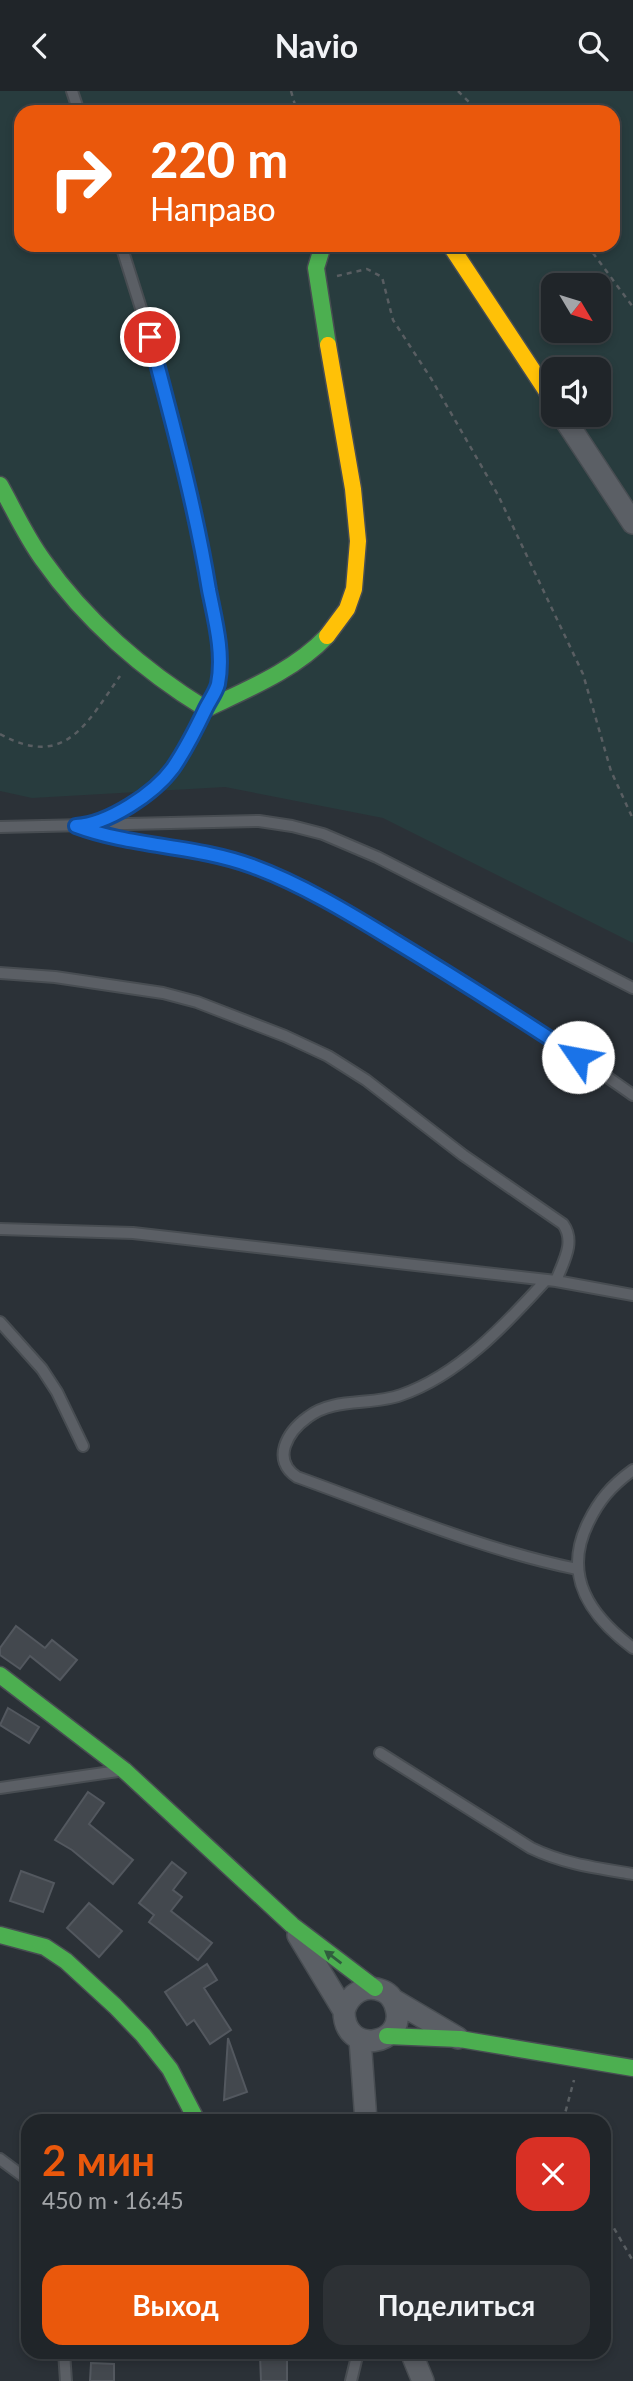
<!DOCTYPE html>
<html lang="ru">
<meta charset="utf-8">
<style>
:root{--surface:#202529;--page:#2d3135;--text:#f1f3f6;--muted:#a2a5a8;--line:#3d4246;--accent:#ea580c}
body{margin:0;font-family:Lato,sans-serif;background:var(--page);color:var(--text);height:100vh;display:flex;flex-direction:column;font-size:26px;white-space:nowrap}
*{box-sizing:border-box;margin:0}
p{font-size:23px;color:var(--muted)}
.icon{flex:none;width:38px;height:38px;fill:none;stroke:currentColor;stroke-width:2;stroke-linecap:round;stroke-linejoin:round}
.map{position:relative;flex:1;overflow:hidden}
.details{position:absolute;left:21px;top:2023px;width:590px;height:245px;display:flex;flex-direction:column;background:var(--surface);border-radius:21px;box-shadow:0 4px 10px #0003,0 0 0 2px var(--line)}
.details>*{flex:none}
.top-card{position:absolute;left:14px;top:14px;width:606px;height:147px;border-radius:21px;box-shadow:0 4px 10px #0003,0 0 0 2px var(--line);background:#ea580c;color:#fff;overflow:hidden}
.needle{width:46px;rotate:128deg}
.fabs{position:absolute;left:541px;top:182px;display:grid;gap:14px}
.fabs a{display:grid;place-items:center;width:70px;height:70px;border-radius:14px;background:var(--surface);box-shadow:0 4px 10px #0003,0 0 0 2px var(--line);font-size:35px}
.pin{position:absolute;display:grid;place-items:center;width:60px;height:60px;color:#fff;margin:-30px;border:4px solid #fff;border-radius:50%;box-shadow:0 2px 7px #0007}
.me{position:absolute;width:77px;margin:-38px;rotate:303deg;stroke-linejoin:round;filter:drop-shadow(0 0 5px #0008)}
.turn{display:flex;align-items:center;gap:24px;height:147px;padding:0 21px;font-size:32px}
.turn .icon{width:91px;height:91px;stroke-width:2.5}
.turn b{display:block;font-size:49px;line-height:60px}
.round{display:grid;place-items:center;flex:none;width:74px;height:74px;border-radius:21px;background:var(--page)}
.head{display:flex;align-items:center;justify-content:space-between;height:119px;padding:0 21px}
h1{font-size:42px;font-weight:700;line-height:52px;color:var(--accent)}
.button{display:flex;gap:14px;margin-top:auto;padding:14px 21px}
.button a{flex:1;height:80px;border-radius:21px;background:var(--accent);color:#fff;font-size:28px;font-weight:700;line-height:80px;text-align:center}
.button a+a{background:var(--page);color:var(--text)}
header{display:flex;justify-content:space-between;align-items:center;height:91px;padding:0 21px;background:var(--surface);font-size:32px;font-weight:700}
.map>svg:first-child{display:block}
.green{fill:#283c3e;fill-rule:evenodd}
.building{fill:#43484e;stroke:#53585f;stroke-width:2}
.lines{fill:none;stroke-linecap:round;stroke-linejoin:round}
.lane-casing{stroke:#484d52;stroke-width:14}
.street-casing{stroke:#484d52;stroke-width:24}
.fast-casing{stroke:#484d52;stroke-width:19}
.slow-casing{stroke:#484d52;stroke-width:19}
.path{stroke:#595e62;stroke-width:2.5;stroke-dasharray:5 5;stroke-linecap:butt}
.lane{stroke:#5b5f65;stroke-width:10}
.street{stroke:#5b5f65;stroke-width:21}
.fast{stroke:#4caf50;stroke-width:16}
.slow{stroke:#ffc107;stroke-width:16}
.oneway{fill:#305d3e}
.route-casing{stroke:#114b97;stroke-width:18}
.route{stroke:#1a73e8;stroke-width:12}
</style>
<header><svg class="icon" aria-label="back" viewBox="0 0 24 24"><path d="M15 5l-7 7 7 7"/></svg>Navio<svg class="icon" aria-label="search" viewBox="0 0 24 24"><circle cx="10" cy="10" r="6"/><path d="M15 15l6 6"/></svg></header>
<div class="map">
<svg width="633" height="2290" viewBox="0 0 633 2290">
<rect width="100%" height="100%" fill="#2b3137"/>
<path class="green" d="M0,0H633V852L383,727L225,696L32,707L0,700ZM21,21H612V154H21ZM553,194H598V240H553ZM553,278H598V324H553Z"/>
<path class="building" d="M16,1535L45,1557L52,1549L77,1569L60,1589L30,1565L20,1578L0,1564V1557Z
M8,1617L39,1636L29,1652L0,1634Z
M88,1701L104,1712L89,1733L133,1769L113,1793L72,1759L55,1749Z
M172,1771L186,1782L173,1799L182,1806L171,1820L212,1852L198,1869L149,1831L154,1824L139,1812Z
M21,1780L54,1792L43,1821L10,1810Z
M89,1812L122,1840L99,1866L67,1837Z
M207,1873L217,1889L204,1897L231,1939L210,1953L194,1929L187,1934L165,1901Z
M228,1947L247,2001L224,2009Z
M260,2264H287V2290H261Z
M91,2272L114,2273V2290H90Z"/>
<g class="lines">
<g class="lane-casing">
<path id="lane" d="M72,0L79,21
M92,732L136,712L163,690L189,653L217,595L220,575L218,548L190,401L150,246L121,154
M0,736L259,730L292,735L323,743L377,766L633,897
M81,737C136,757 197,755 252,775C307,795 360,829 410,860C486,906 561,953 633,1004
M0,882L55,886L163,902L197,911L285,945L328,965L366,989L463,1064L563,1133C576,1151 563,1171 556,1190
M0,1138L133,1142L556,1190L633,1204
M546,1189C506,1233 459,1284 401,1304C371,1315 334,1306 308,1326C287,1341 271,1369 297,1386C389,1419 480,1458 577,1478
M0,1231L42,1278L57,1301L83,1355
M633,1379C612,1394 599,1409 588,1432C562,1485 590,1525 633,1557
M380,1662L531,1757C564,1773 597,1777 633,1783
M0,1697L118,1680
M0,2068L24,2086L28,2092
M64,2261L66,2290
M351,2290L358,2261"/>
</g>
<g class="street-casing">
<path id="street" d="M562,324L633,432
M298,1844L344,1920C344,1966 407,1954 396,1917C394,1909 390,1903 383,1900C365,1892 349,1903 344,1920
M392,1908L458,1947
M360,1948L366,2030
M411,2261L423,2290"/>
</g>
<g class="fast-casing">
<path id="fast" d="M323,154L316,177L328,254
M0,394C14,419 26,446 43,469C85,529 144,580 206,618C248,598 295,579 327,545
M0,1584L124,1679L292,1834L375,1897
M0,1844L45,1856L66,1870L115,1915L143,1944L170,1978L197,2030
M387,1945L460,1948L633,1977"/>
</g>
<g class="slow-casing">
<path id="slow" d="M450,154L553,310
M327,545L347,518L354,498L358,450L353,398L328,254"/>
</g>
<path class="path" d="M291,0L297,21
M458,0L479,21
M587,154L633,216
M337,185L367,178L382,186L393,229L432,289L498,404L583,583L611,680L633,728
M0,643C65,679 87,632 120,585
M563,2030L574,1989
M604,2120L633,2170"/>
<use href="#lane" class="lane"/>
<use href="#street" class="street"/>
<use href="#fast" class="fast"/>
<use href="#slow" class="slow"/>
</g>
<defs><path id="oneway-solid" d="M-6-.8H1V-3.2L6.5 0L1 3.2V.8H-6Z" transform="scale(1.75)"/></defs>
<use class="oneway" href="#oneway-solid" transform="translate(333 1866) rotate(-143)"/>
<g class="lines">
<g class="route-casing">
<path id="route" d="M150,246C172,330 195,413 209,499C215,529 224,562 218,593C216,601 210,609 206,617C196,638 186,658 173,677C154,703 108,733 76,735C132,756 195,754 252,775C301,793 349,822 393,849C456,887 517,926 578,966"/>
</g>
<use href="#route" class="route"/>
</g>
</svg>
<div class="fabs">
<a><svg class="needle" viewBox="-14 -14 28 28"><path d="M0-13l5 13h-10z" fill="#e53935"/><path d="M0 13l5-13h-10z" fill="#a2a5a8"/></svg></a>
<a><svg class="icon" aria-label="sound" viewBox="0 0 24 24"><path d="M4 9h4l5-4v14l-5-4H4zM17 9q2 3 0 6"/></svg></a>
</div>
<div class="pin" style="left:150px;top:246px;background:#d93025"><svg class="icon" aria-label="arrive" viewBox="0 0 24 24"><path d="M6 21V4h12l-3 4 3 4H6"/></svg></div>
<svg class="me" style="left:578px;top:966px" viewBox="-20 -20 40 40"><circle r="19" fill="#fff"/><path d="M0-13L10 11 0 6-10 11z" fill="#1a73e8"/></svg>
<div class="top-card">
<div class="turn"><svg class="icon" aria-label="right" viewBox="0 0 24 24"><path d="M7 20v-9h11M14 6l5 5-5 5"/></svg><div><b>220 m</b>Направо</div></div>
</div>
<section class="details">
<div class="head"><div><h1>2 мин</h1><p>450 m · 16:45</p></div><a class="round" style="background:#d93025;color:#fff"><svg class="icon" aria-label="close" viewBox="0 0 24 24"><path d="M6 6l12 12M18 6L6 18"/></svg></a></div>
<div class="button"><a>Выход</a><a>Поделиться</a></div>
</section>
</div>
